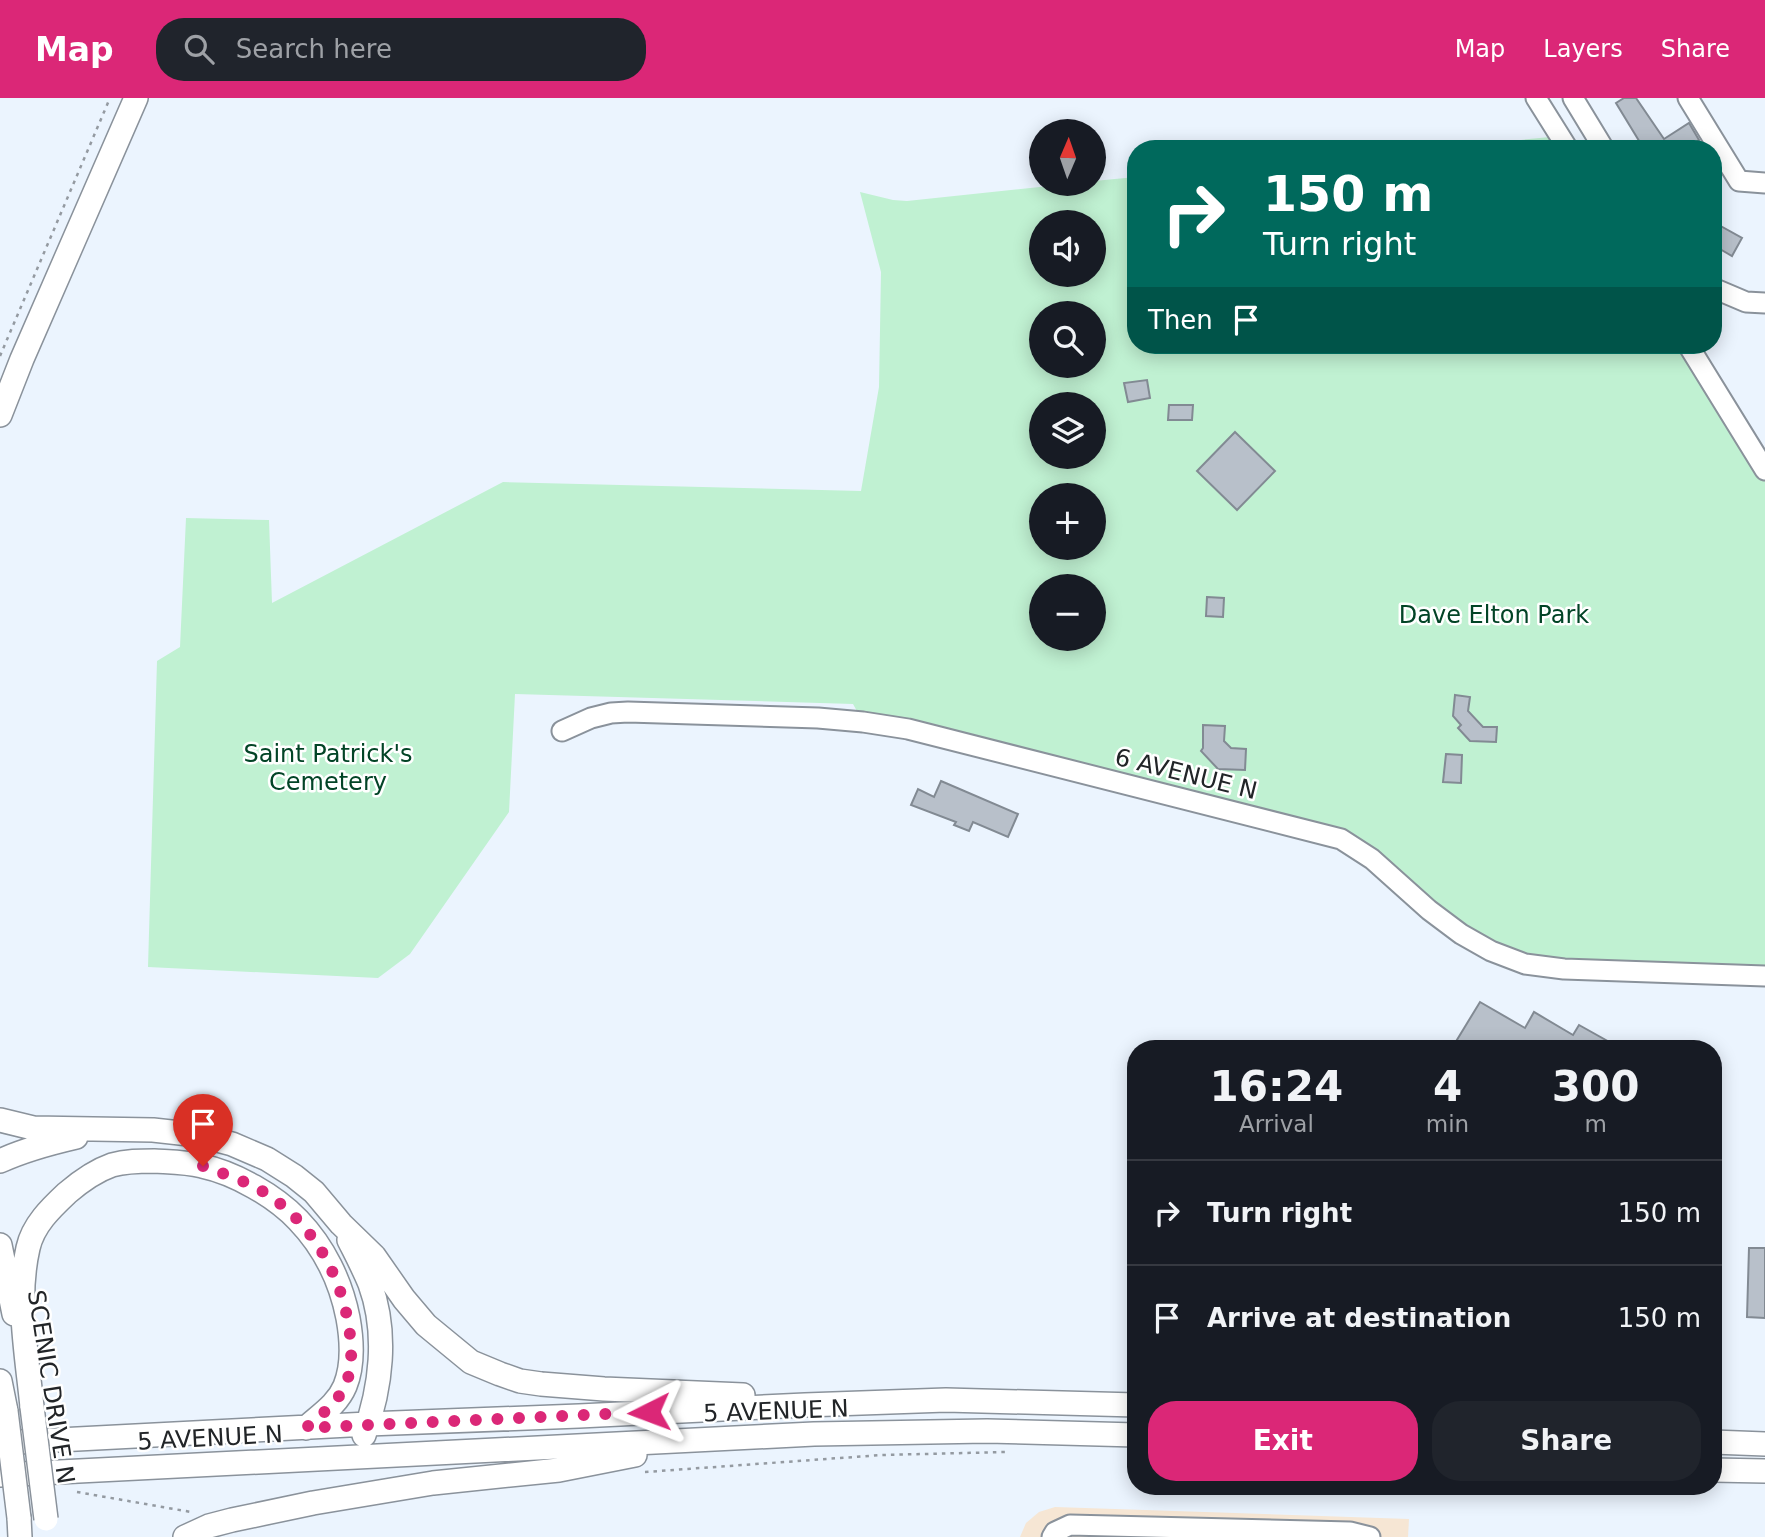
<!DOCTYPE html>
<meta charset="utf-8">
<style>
:root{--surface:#171b24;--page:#20242c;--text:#f1f3f6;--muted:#9ea1a6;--line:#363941;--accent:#db2777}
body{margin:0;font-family:"DejaVu Sans",sans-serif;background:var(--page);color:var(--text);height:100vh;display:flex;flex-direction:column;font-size:26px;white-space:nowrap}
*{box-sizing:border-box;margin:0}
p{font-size:23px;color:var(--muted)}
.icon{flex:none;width:38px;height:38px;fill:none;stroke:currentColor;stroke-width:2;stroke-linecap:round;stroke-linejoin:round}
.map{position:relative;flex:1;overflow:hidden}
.side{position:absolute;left:1127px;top:942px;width:595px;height:455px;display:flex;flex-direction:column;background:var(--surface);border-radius:28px;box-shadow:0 4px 18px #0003}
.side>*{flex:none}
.banner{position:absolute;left:1127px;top:42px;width:595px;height:214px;border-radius:28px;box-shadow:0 4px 18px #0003;background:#00695c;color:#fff;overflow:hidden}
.needle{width:46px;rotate:2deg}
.fabs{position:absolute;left:1029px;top:21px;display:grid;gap:14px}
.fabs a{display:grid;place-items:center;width:77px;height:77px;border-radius:50%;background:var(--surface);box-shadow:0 4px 18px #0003;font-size:35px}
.pin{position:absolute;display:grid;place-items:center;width:60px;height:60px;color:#fff;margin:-72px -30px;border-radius:50% 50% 50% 0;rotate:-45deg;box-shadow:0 0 7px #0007}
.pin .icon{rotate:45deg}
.me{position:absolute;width:77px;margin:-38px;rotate:267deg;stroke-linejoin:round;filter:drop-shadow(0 0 5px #0008)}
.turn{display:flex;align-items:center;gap:24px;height:147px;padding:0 21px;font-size:32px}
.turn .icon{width:91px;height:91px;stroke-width:2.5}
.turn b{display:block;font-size:49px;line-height:60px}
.then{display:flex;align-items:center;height:66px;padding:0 21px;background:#0003;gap:14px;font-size:26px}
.eta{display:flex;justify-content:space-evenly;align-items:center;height:119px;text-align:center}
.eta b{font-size:42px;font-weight:800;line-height:49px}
.cta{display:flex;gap:14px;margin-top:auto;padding:14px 21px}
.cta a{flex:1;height:80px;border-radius:28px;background:var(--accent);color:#fff;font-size:28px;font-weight:800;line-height:80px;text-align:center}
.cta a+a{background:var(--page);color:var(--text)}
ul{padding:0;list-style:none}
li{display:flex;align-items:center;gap:21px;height:105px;padding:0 21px;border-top:2px solid var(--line)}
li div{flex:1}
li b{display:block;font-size:26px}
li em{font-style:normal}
header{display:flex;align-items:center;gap:42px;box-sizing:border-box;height:98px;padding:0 35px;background:var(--accent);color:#fff}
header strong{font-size:33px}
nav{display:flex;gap:38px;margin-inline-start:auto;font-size:24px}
.search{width:490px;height:63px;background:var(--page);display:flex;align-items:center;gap:18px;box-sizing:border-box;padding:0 24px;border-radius:28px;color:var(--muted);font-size:26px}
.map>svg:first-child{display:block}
.industrial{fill:#f6e6d4}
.green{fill:#c0f1d2;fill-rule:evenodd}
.building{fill:#b8c0ca;stroke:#828a93;stroke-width:2}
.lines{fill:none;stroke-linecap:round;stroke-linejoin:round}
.minor-casing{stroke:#8a929b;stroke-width:23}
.major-casing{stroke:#8a929b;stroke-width:26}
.path{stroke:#949aa1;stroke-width:2.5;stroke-dasharray:3.5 5;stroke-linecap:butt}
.minor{stroke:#fff;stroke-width:19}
.major{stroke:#fff;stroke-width:23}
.major-bridge-casing{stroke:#8a929b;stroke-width:26;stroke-linecap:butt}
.major-bridge{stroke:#fff;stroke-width:23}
.route{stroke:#db2777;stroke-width:12;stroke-dasharray:0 21.6}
.labels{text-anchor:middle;stroke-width:5;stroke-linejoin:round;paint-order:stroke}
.park-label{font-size:24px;fill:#024426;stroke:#fff}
.street-label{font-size:24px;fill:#222528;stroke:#fff}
</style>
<header>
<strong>Map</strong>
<div class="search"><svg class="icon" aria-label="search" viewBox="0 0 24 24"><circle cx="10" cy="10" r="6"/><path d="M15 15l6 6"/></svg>Search here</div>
<nav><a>Map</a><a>Layers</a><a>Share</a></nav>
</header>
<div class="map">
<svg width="1765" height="1439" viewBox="0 0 1765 1439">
<rect width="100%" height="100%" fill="#ebf4fe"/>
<path class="industrial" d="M1055,1409L1409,1421L1408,1439H1020L1026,1425L1039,1414Z"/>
<path class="green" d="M1560,38L1568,51H1430Z
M1136,79V247H1688L1765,372V878L1564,871L1491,853L1341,741L863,624L853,606L515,596L509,714L410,856L378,880L148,869L157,563L180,549L186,420L269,422L272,505L503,384L861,393L879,289L881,174L860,94L893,102L907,103L1068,86H1094V83ZM1041,124H1094V177H1041ZM1041,215H1094V268H1041ZM1041,306H1094V359H1041ZM1041,397H1094V450H1041ZM1041,488H1094V541H1041Z"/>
<path class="building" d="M1624,0H1636L1664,41L1689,25L1699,42L1685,51H1644L1616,5Z
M1717,126L1742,140L1732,158L1713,147V133Z
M1147,282L1150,300L1128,304L1124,285Z
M1169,307H1193L1192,322H1168Z
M1235,334L1275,373L1237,412L1197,373Z
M1207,499L1224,500L1223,519L1206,518Z
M1455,597L1470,599L1468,613L1483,629H1497L1496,644L1470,643L1458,630L1461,627L1453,618Z
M1203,627L1225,628L1224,643L1231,650L1246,651L1245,672L1218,671L1201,653L1203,650Z
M1446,656L1462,657L1461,685L1443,684Z
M941,683L1018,716L1008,739L973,724L969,733L954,727L956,724L911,707L918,691L934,699Z
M1480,904L1525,930L1534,914L1573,937L1579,927L1620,950H1452Z
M1749,1150H1765V1220L1747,1219Z"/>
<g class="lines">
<g class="minor-casing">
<path id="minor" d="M1536,0L1568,51
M1573,0L1604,51
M1688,0L1739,83L1765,85
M1713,190L1746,204L1765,205
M1688,247L1765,372
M562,633L591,620L611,615L628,614L818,620L863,624L908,631L1341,741L1372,761L1429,812L1461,836L1491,853L1525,866L1564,871L1765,878
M1052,1439L1055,1434L1070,1427L1350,1434L1370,1439"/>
</g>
<g class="major-casing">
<path id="major" d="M0,317L22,261L136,0
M0,1022L33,1030L153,1032L198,1037L232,1046L267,1061L294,1078L314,1094L341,1126L374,1158L404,1201L426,1227L471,1264L500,1276L520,1283L541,1286L604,1291L743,1297
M0,1063C24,1052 50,1045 76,1039
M349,1142C356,1156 364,1171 370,1186C388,1235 381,1290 364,1337
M0,1147L14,1216
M0,1283L6,1313
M32,1309C27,1257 16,1202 28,1150C33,1127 51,1110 67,1095C81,1083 95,1073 112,1067C126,1063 140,1063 154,1063C170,1064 187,1064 202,1068C235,1075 275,1098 298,1122C324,1149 341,1184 348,1220C352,1242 354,1266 345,1288C337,1307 320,1317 306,1330
M1713,1344L1765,1346
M0,1345L368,1326L579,1318L805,1307L946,1302L1136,1307
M1713,1372L1765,1373
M0,1377L814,1336L987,1333L1136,1337
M19,1420L20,1439
M185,1439L209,1428L232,1422L313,1405L433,1385L559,1372L635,1357"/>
</g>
<path class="path" d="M0,258L110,0
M645,1374L882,1357L1006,1354
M1601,1388L1627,1390
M77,1394L191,1414"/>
<use href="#minor" class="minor"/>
<use href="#major" class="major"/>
<g class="major-bridge-casing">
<path id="major-bridge" d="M32,1309L46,1421
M6,1313L19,1420"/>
</g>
<use href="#major-bridge" class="major-bridge"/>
</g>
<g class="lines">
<path class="route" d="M203,1068C224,1076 247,1083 267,1096C311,1125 339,1173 348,1224C352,1246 354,1272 343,1292C333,1309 320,1317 306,1330L649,1314"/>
</g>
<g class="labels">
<g class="park-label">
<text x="1494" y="525">Dave Elton Park</text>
<text x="328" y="664">Saint Patrick's<tspan x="328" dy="28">Cemetery</tspan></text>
</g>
<g class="street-label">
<text transform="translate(1186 676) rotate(14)" y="8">6 AVENUE N</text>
<text transform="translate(51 1289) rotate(81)" y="8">SCENIC DRIVE N</text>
<text transform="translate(776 1313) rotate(-2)" y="8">5 AVENUE N</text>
<text transform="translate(210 1340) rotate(-3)" y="8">5 AVENUE N</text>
</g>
</g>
</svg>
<div class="fabs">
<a><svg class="needle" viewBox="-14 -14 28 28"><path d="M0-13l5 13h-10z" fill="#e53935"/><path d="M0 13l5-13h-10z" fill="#9ea1a6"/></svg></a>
<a><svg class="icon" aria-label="sound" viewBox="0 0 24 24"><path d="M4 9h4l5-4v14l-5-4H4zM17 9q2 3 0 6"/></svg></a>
<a><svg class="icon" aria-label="search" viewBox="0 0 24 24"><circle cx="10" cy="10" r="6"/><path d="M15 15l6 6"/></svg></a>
<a><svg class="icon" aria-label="layers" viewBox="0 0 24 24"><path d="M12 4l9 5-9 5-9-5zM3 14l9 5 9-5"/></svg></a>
<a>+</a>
<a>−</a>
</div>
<div class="pin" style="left:203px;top:1068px;background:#d93025"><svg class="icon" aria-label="arrive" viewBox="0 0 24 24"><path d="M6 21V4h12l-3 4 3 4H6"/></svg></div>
<svg class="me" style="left:649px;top:1314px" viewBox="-20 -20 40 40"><path d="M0-17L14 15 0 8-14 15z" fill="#db2777" stroke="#fff" stroke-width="4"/></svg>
<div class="banner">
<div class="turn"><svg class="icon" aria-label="right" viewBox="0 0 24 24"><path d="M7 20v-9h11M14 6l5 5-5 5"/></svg><div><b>150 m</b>Turn right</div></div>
<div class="then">Then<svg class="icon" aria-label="arrive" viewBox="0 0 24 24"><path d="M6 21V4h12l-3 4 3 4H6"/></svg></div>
</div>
<section class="side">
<div class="eta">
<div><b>16:24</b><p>Arrival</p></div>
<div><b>4</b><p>min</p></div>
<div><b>300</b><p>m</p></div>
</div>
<ul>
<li><svg class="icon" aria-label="right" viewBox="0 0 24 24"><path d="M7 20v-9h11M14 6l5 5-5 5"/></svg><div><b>Turn right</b></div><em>150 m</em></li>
<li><svg class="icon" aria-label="arrive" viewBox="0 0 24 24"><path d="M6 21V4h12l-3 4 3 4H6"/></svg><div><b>Arrive at destination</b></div><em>150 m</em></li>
</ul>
<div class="cta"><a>Exit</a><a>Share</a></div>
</section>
</div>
